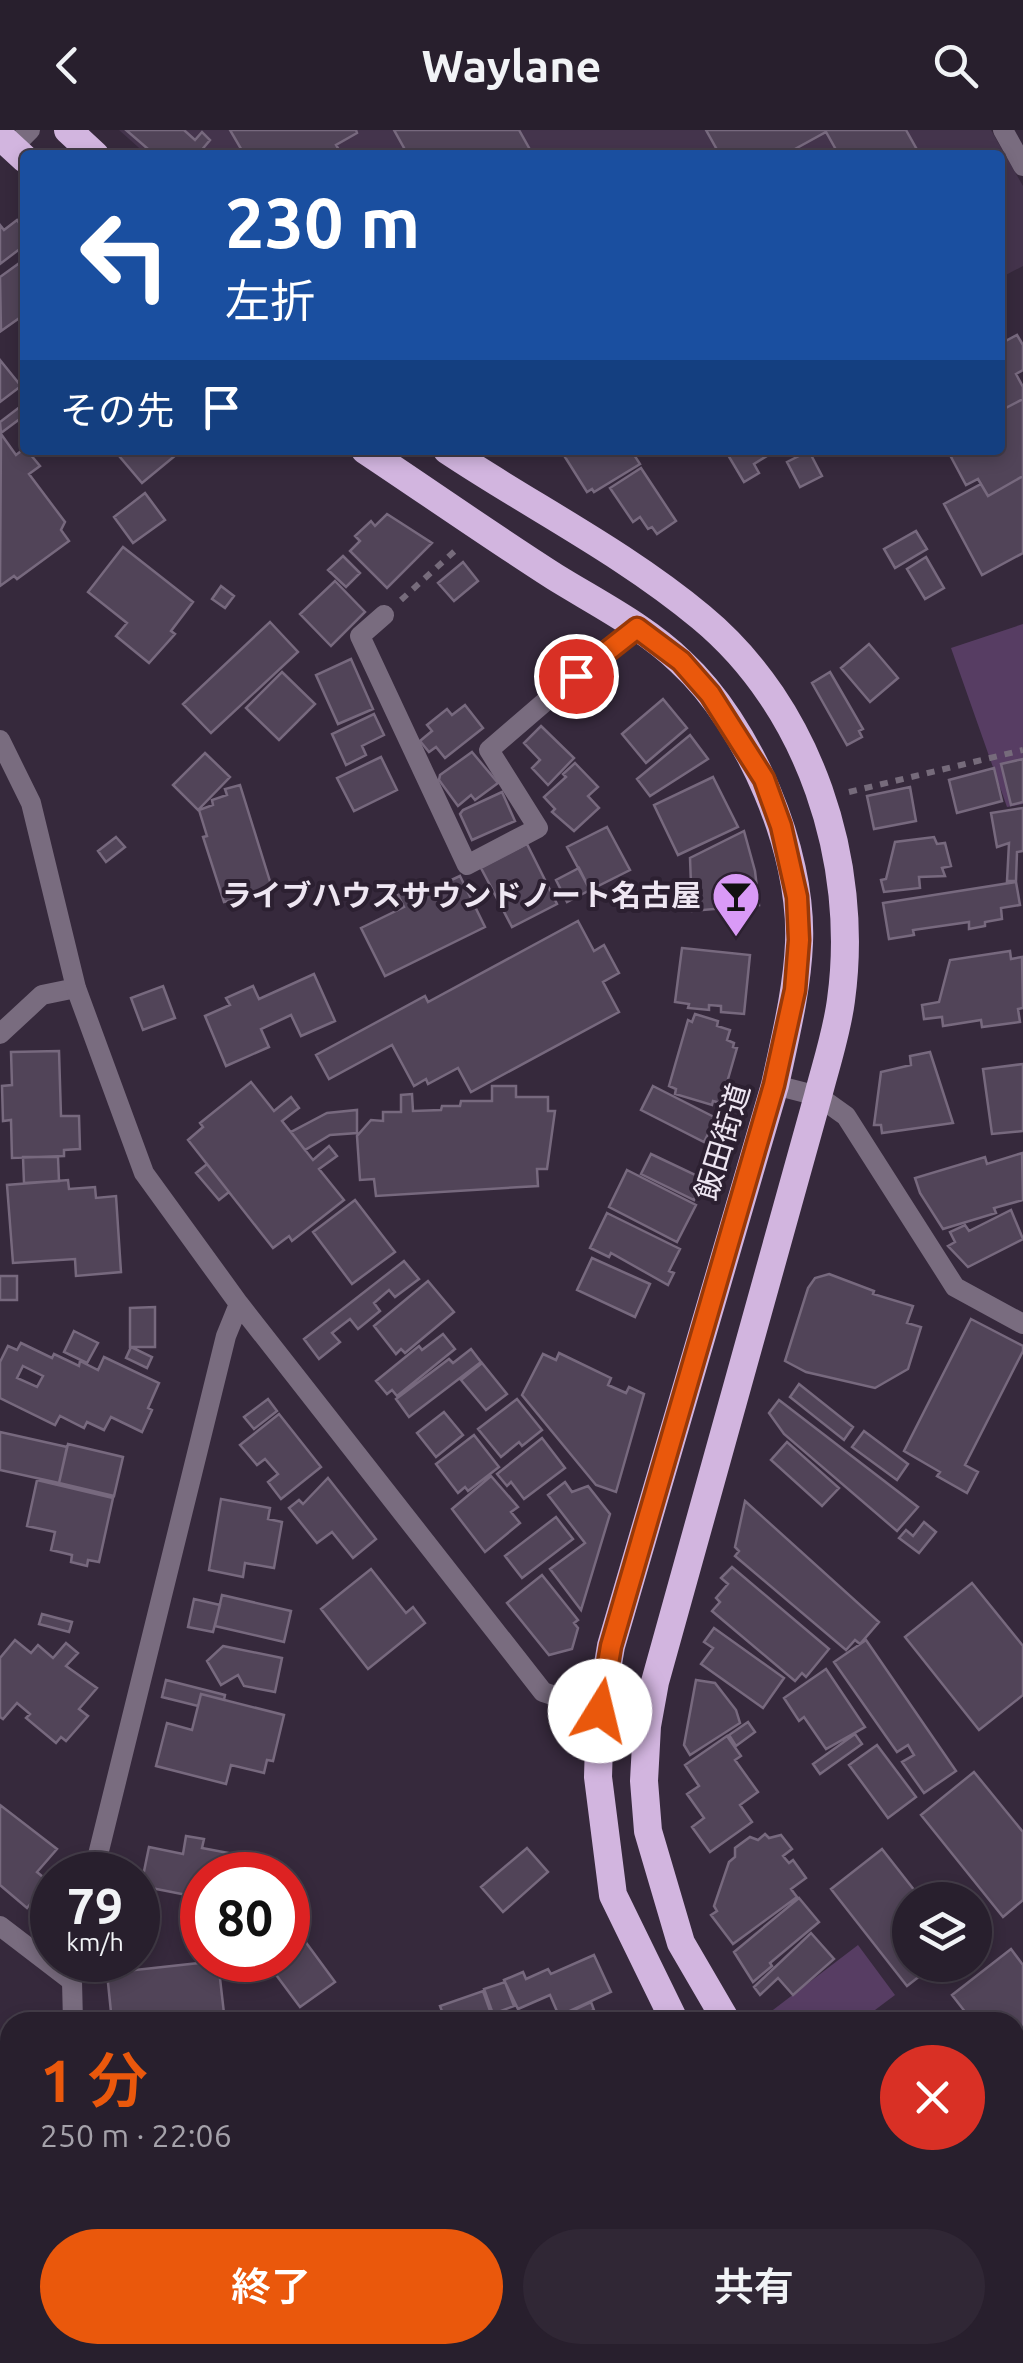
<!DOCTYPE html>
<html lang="ja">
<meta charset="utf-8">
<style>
:root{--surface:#281f2d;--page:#302735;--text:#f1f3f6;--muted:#a5a2aa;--line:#443d49;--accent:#ea580c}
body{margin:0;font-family:Ubuntu,"Noto Sans JP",sans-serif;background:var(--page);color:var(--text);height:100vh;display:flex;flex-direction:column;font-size:38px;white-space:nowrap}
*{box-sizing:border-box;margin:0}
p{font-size:32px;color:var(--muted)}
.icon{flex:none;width:55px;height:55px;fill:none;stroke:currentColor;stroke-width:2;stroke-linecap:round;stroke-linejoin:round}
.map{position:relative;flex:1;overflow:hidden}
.sheet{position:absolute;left:0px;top:1882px;width:1025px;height:352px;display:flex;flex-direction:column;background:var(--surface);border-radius:30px 30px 0 0;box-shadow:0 5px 15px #0003,0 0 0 2px var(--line)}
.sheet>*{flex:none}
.top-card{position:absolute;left:20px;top:20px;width:985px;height:305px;border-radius:10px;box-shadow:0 5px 15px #0003,0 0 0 2px var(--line);background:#1a4fa0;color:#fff;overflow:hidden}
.tools{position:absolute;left:892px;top:1752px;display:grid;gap:20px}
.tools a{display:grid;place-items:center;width:100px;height:100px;border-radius:50%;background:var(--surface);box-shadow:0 5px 15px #0003,0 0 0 2px var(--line);font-size:50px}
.speed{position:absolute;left:30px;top:1722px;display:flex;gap:20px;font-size:50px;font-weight:700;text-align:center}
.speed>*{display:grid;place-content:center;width:130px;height:130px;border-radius:50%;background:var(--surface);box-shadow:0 5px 15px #0003,0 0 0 2px var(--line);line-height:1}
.speed small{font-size:25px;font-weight:400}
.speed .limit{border:15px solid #d22;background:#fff;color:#111}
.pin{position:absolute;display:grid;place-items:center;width:85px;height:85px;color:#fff;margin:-42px;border:5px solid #fff;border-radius:50%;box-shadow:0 2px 10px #0007}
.me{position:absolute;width:110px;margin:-55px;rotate:9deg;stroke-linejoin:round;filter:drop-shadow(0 0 8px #0008)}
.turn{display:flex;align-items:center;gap:35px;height:210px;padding:0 40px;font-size:45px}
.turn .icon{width:130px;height:130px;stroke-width:2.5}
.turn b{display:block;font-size:70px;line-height:85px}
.then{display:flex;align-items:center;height:95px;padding:0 40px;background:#0003;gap:20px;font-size:38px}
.round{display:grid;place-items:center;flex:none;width:105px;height:105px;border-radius:52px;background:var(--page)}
.summary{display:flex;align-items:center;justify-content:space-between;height:170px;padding:0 40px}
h1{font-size:60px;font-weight:600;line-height:75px;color:var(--accent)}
.button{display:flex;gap:20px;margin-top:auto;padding:20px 40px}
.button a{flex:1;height:115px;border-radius:60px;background:var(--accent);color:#fff;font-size:40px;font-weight:600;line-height:115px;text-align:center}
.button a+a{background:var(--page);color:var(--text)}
header{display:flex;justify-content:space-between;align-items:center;height:130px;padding:0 40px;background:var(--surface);font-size:45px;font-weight:600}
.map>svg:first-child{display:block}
.built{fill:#44344c}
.green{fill:#573d63}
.building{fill:#514458;stroke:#77697e;stroke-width:2.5;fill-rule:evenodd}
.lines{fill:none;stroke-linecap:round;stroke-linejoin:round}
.path{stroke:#766b7b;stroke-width:6;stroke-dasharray:8 8;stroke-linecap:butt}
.service{stroke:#796c7f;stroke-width:20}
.minor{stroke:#796c7f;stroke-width:20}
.tertiary{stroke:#796c7f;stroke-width:20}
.trunk{stroke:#d2b5df;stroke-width:28}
.route-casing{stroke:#983908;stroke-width:25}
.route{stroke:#ea580c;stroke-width:18}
.labels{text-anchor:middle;stroke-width:8;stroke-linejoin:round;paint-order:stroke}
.poi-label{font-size:30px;font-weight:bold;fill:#eee6f2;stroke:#2c2031;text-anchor:end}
.street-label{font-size:30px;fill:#eee6f2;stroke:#2c2031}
</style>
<header><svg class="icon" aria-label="back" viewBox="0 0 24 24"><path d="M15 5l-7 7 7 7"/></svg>Waylane<svg class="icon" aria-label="search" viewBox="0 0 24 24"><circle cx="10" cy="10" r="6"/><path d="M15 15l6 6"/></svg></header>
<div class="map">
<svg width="1023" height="2233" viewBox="0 0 1023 2233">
<rect width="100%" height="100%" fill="#36293c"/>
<path class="built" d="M119,0H991L1023,56V136L1000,148V25H147Z"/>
<path class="green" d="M1023,494V674L1007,677L951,518Z
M858,1815L895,1865L859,1892H775L769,1883Z"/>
<path class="building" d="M126,0H184L195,10L202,2L210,10L200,22L202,25H155Z
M230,0H356L357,3L336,15L342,25L244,24Z
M394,0H519L533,25H408Z
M706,0H906L920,25H839L826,2L784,25H720Z
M17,90L25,101V115L0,134V95L4,100Z
M25,129V184L1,201L0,147Z
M1017,205L1023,215V240L1016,244L1023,257V269L1000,281V214Z
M0,230L21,256L0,272Z
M1023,269V346L988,366L978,349L966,355L951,327L962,320H1000V281Z
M25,273V285L1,303L0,292Z
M1,304L16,325L25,318L40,336L29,344L65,392L61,400L69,411L17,449L14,446L0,456Z
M114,320H182L142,353Z
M566,320H631L640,334L594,362L592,359L587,362L565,327L569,324Z
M725,320H774L775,321L754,334L759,343L744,352Z
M809,321L822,346L800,357L787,332Z
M641,338L676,391L657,404L652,397L648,399L640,387L633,392L610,358Z
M1023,346V423L982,445L944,374L981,354L988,366Z
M145,363L165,390L133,413L114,387Z
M387,384L432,413L387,458L350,421L360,411L355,406L371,391L375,396Z
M916,401L927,419L895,438L884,419Z
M123,417L193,472L171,501L175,504L149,533L116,506L127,493L88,462Z
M343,426L360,443L346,457L328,440Z
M926,427L944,458L925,469L907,439Z
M463,432L478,451L454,471L438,453Z
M335,451L365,482L331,516L300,484Z
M221,456L234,466L225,478L212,469Z
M270,492L298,522L211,603L183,574Z
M869,514L898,548L870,572L841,538Z
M351,529L373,579L338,594L316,545Z
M282,542L315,574L279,610L246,578Z
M830,542L863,599L859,601L862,607L847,615L812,553Z
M663,569L687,598L646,633L622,604Z
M465,575L483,598L445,628L436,617L429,622L420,611L432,601L427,595L447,579L452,585Z
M374,584L384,605L362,616L366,625L346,635L332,604Z
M541,596L574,628L548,655L532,638L540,630L524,613Z
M690,605L708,629L650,666L637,649Z
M472,622L498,653L475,670L471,665L458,676L439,650L440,645Z
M205,623L230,647L198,680L173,655Z
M381,627L397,660L354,681L337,648Z
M1023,629V672L1011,675L1001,634Z
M575,633L598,657L588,666L599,678L574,701L552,682L555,679L544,667L566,647L563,644Z
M994,638L1002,671L957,683L949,650Z
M713,647L738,697L678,725L654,675Z
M240,655L273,761L224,772L203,707L207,706L199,680L213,675L212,670L227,665L225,659Z
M910,657L916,691L874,699L867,666Z
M502,662L515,691L472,710L460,684L463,680Z
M1023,678V721L1017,722L1016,751H1007L1009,713L997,717L991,683Z
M607,697L630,740L590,760L567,717Z
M744,701L755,741L759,775L692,781L690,728Z
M116,707L125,717L106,732L98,721Z
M934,707L937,714L945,713L951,736L942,738L945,746L919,747L920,758L884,762L881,750L886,749L895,712Z
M527,714L557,774L512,797L481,738Z
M579,738L590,760L567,772L556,750Z
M460,746L485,797L385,846L361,798L404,777L398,765L419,755L423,763Z
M1016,752L1020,775L1001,778L1002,789L985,792V796L969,799V792L913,800L914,805L889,809L883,773Z
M578,791L594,821L604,815L619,843L603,852L619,882L471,962L458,938L428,954L426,949L414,956L392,915L329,949L316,925L425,866L428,872Z
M682,818L750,825L744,884L721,882V876L709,875V880L688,878L689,874L675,872Z
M1010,821L1011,829L1022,827L1023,878L1018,879L1020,892L982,897L981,890L943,896L942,887L924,889L922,875L939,872L950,830Z
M314,844L335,891L301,906L291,885L261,899L269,917L226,936L205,886L230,875L226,868L253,856L259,869Z
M163,856L175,888L143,900L131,868Z
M695,884L718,891L717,896L730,900L727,910L734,913L733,917L737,918L721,973L713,971L712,975L675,964L676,959L669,956L688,890L692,892Z
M59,921L61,986H79L80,1019L64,1020V1026L12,1028L11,990L3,991L2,956L12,955L11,922Z
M930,922L953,993L882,1003L881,995H874L881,942L911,935L910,926Z
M1023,934V1001L992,1004L983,939Z
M251,952L274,981L291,967L299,978L282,991L313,1030L329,1016L337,1026L319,1039L344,1070L292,1111L289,1106L273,1118L188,1010L203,997L200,993Z
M492,956H516V967H548V981H555L547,1039H537L538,1056L376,1066L374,1049L360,1050L357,1006L371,990L383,991V982H401V965L412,964L413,981L441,980L442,976H460L461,971H492Z
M653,956L716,988L704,1012L641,980Z
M357,980V1003L330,1005L305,1020L291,1002L327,983Z
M1022,1023L1023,1070L994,1078L996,1083L943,1099L920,1063L915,1048L985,1027L987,1034Z
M651,1024L704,1049L694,1070L641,1044Z
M23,1027H58L59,1051L24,1053Z
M207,1034L229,1062L219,1070L196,1043Z
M627,1040L696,1075L677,1112L609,1077Z
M68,1050L69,1059L95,1057L96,1068L116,1066L121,1142L76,1146L75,1129L13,1133L7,1055Z
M355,1070L395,1122L352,1154L313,1102Z
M1011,1080L1023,1109L968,1137L948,1116L955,1112L950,1102L965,1095L969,1101Z
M607,1083L680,1119L669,1141L674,1143L668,1155L611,1123L609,1127L590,1118Z
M592,1128L650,1154L635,1187L577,1160Z
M404,1131L419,1149L395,1167L389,1160L374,1173L380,1181L358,1199L350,1189L332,1203L340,1212L319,1229L304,1209Z
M829,1144L874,1161L873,1164L913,1176L907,1193L921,1197L908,1239L875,1258L806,1242L785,1231L808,1158L815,1148Z
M0,1146H17V1170H0Z
M428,1151L454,1182L405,1223L401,1219L396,1224L374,1196Z
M155,1177V1217H130V1178Z
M971,1189L1023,1216V1221L965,1335L978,1342L967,1363L937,1346L940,1342L904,1321Z
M74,1201L98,1213L87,1233L64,1222Z
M443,1204L455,1219L397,1266L392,1260L387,1264L376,1251L419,1216L422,1220Z
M21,1213L52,1228L54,1224L79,1236L80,1231L98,1240L104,1227L159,1253L148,1278L152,1280L142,1302L111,1287L104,1300L87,1292L84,1298L60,1286L55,1295L0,1268V1232L8,1216L17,1220ZM23,1236L43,1246L37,1257L17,1248Z
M131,1217L152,1227L147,1238L126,1228Z
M471,1219L481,1232L409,1287L396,1269L449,1229L453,1233Z
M559,1223L611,1248L608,1255L626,1263L629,1257L644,1264L616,1362L596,1355L522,1265L543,1224L556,1230Z
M482,1233L507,1264L486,1280L461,1250Z
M799,1254L853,1297L844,1310L790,1267Z
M268,1269L277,1281L254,1299L244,1287Z
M517,1269L542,1300L522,1316L519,1312L501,1327L478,1299Z
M779,1270L918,1377L897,1401L784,1304L769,1283Z
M444,1282L463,1305L436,1327L417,1303Z
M279,1284L321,1337L281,1369L268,1352L278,1344L265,1329L257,1335L240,1315Z
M864,1301L908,1334L897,1350L852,1317Z
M0,1302L67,1317L59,1353L0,1340Z
M474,1305L499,1337L468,1361L465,1357L458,1363L436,1334Z
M542,1308L565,1338L524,1369L511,1352L507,1356L497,1344Z
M787,1312L839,1358L822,1376L771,1330Z
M68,1314L123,1327L114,1366L59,1353Z
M491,1346L518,1377L511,1382L520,1393L485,1422L452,1379Z
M328,1348L376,1409L353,1428L332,1402L317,1413L289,1378L299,1370L303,1374Z
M37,1350L113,1368L99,1432L88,1430L87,1436L71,1432L72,1425L51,1420L55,1402L27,1396Z
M565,1352L572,1362L588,1356L610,1384L581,1480L550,1439L585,1413L548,1365Z
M221,1369L270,1378L268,1389L282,1392L274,1438L245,1433L243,1447L209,1440Z
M745,1371L879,1492L860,1514L855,1510L846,1520L735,1426L739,1421L735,1417Z
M556,1387L573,1409L522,1448L505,1426Z
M924,1392L936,1402L919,1423L899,1408L906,1400L913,1406Z
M732,1437L829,1519L806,1547L802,1543L795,1551L712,1481L720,1472L716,1468L728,1454L721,1448Z
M371,1439L406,1483L413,1477L425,1493L368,1539L321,1479Z
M542,1445L578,1490L574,1493L578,1498L572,1519L549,1525L507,1473Z
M972,1453L1023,1516V1565L979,1600L905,1507Z
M222,1465L291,1481L284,1512L215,1496Z
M194,1469L220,1475L213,1502L188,1497Z
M42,1484L72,1492L69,1502L39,1494Z
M714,1498L784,1548L763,1578L701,1534L713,1518L704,1512Z
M15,1510L31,1523L38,1515L53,1528L66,1513L78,1523L66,1536L97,1558L79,1579L88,1586L66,1611L61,1607L56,1613L26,1588L30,1584L17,1573L3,1589L0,1587V1528Z
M866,1510L956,1641L924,1663L902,1632L914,1625L908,1615L897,1622L834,1532Z
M223,1516L282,1528L275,1562L244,1556L238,1545L221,1555L207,1531Z
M826,1539L865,1597L826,1619L804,1587L799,1591L784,1568Z
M166,1550L225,1565L224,1570L201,1564L198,1576L162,1567Z
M696,1550L715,1553L736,1580L740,1593L690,1625L684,1615Z
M201,1564L284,1585L273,1631L267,1630L264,1643L231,1635L226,1654L156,1636L167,1593L192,1600Z
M748,1592L755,1602L736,1616L729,1605Z
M855,1604L862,1614L820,1644L813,1634Z
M727,1606L741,1626L735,1630L758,1662L740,1675L752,1692L710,1722L692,1697L704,1688L687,1664L699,1656L685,1635Z
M877,1615L916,1667L888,1688L849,1635Z
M974,1642L1023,1702V1770L1003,1787L921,1685Z
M0,1675L57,1719L37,1742L49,1752L27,1778L0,1755Z
M765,1704L769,1708L781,1705L792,1719L783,1726L789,1733L793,1730L806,1748L791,1759L797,1767L733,1814L711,1785L717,1781L714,1776L729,1732L735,1727V1718L750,1707L758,1710Z
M186,1706L204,1709L202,1718L239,1725L235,1745H202V1768L141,1756L149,1717L183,1724Z
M527,1718L548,1742L503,1782L481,1757Z
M882,1719L922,1770H910V1835H934L907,1856L831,1759Z
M799,1768L819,1792L770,1833L772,1836L753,1852L734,1822Z
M288,1788L335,1852L300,1877L265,1830H288Z
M811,1803L834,1829L793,1865L778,1848L760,1865L754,1857Z
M1011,1819L1023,1835V1898L1015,1904V1892H973L952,1865Z
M594,1825L611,1862L559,1886L550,1865L518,1879L504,1850L523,1842L526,1849L548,1839L551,1844Z
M218,1831L225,1892H112L107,1843Z
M505,1852L514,1876L493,1884L484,1859Z
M483,1861L494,1892H446L440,1876Z
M591,1872L594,1880L568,1892L550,1891Z
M3,1927L10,1938V2010L0,1994V1928Z
M0,1996L10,2011V2027L4,2031L10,2043L0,2050Z
M1016,2020L1023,2027L1020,2069L1015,2064Z
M33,2225H72L73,2233H34Z
M498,2225H565L566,2233H490L489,2227Z
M748,2225H793L785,2233H757Z
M812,2225H871L881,2233H806Z"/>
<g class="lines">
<path class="path" d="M401,470L458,418
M849,662L1023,620"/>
<path class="service" d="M1003,0L1023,36
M775,955L818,966L846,986L955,1157L1023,1194"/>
<path class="minor" d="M13,17L30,0
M384,485L360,506L467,735L538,698L489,620L604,521L637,497
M0,904L42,865L76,858
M0,1796L72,1851
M1015,1946L1023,1940
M0,2097L10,2109
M608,2225L610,2233
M24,2233L25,2225
M466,2233L468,2225"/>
<path class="tertiary" d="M0,610L31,673L76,858L144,1043L239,1174L543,1562L647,1596
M93,1745L226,1206L239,1174
M73,1892L72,1851L76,1830
M257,2225V2233"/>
<path class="trunk" d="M68,0L95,25
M0,6L25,29
M365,320C428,362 491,406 555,447C597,473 645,497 681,532C749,595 803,720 799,813C797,861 785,908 775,955L611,1516L600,1581L598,1647L613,1765L675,1892
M447,320C531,376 623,422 701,487C810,577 860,732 841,870C837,902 826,935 818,966L655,1552L647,1596L644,1651L648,1701L681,1813L727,1892
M941,2225L951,2233
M1012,2225L1022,2233"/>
</g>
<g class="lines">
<g class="route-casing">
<path id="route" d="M576,546L637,498L681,531L710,564L764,649L781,696L797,767L799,810L795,860L774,955L611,1516L600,1581"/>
</g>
<use href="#route" class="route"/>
</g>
<defs>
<g id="bar-pin" transform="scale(2.5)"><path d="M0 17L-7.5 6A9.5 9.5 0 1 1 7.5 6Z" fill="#d99af7" stroke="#2c2031"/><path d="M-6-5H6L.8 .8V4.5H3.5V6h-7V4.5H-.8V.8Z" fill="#111"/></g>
</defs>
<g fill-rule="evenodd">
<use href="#bar-pin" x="736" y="766"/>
</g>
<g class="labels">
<g class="poi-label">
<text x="701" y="776">ライブハウスサウンドノート名古屋</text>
</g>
<g class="street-label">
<text transform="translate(723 1012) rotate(-73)" y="10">飯田街道</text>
</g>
</g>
</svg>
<div class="tools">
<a><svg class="icon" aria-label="layers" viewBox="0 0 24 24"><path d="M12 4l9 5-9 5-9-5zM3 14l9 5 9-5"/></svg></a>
</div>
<div class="speed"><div>79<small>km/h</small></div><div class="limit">80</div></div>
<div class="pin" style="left:576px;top:546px;background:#d93025"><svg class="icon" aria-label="arrive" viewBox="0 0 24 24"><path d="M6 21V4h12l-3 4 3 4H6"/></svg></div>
<svg class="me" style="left:600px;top:1581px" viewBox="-20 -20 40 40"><circle r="19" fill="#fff"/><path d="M0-13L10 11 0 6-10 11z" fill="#ea580c"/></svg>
<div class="top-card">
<div class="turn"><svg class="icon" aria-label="left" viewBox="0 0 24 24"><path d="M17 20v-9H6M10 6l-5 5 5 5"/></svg><div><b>230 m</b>左折</div></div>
<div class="then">その先<svg class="icon" aria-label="arrive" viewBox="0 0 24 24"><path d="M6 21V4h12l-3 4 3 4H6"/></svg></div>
</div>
<section class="sheet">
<div class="summary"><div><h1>1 分</h1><p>250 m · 22:06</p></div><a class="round" style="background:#d93025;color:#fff"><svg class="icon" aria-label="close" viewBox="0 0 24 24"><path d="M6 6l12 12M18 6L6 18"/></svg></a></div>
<div class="button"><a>終了</a><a>共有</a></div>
</section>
</div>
